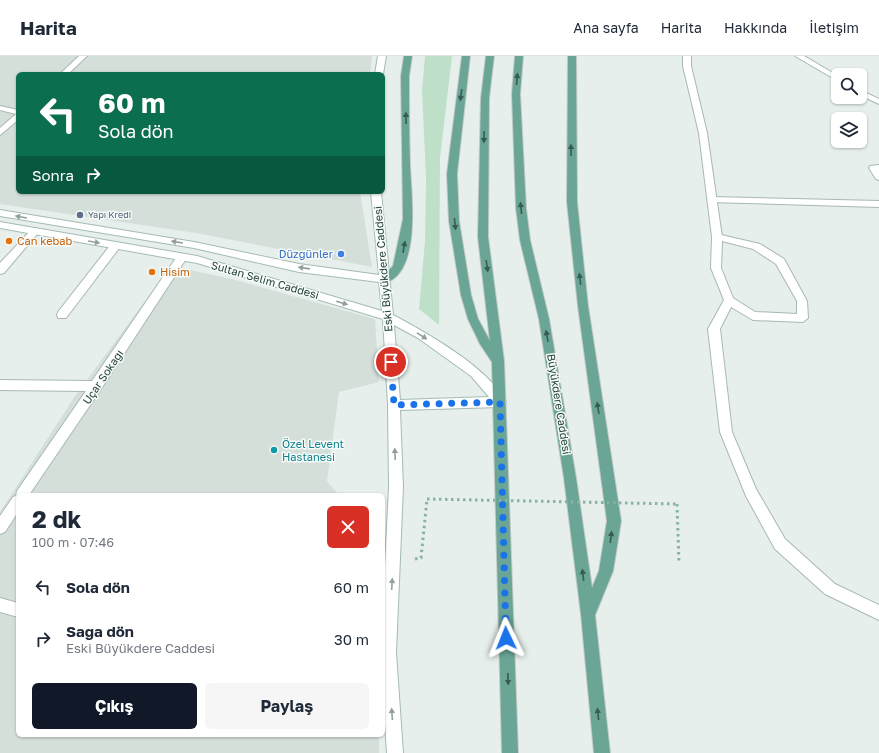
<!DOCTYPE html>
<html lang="tr">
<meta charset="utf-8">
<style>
:root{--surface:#fff;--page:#f6f6f7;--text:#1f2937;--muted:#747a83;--line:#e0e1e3;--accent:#111827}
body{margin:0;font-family:"Golos Text",sans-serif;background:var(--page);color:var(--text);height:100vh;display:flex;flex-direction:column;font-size:15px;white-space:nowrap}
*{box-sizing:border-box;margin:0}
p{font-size:13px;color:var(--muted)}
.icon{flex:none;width:22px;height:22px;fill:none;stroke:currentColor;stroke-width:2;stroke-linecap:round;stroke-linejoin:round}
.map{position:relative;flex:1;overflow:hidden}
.drawer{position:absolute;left:16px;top:437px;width:369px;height:244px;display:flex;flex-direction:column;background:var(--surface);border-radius:6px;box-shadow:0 1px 3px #0004}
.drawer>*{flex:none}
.guide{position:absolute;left:16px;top:16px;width:369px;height:122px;border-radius:6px;box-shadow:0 1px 3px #0004;background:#0b6e4f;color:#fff;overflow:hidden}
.tools{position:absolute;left:831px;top:12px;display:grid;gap:8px}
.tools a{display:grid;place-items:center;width:36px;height:36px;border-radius:6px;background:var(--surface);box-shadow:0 1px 3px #0004;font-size:20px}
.pin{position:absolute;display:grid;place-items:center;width:34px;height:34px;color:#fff;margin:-17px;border:2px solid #fff;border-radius:50%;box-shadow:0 1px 4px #0007}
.me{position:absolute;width:44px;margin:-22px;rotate:358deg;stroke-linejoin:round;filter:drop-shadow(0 0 3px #0008)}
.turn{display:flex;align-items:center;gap:14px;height:84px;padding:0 16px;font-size:18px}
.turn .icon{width:52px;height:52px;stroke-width:2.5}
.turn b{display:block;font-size:28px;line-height:34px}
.then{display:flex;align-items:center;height:38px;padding:0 16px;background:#0003;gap:8px;font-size:15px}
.round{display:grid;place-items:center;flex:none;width:42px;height:42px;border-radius:6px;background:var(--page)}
.headline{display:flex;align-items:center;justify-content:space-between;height:68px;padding:0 16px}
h1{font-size:24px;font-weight:700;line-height:30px}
.primary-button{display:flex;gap:8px;margin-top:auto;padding:8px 16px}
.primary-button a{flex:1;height:46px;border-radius:6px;background:var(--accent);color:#fff;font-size:16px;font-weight:700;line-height:46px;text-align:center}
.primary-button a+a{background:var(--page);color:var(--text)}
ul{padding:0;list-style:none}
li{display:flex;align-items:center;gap:12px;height:52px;padding:0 16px}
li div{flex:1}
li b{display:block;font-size:15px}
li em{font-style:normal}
header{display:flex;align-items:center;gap:24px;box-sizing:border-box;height:56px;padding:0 20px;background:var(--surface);border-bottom:1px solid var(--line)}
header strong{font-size:19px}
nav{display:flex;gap:22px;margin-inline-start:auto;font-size:14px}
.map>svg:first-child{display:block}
.built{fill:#d4dfda}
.green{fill:#bfe0c8}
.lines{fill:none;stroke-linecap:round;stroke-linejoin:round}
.lane-casing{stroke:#a8b8b2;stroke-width:2}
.street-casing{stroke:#a8b8b2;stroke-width:2}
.secondary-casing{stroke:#a4bbb3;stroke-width:2}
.primary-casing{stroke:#c2cac8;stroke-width:2}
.path{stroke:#86b3a5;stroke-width:3;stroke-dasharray:2.5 3.5;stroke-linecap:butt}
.lane{fill:#fff;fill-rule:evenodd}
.street{fill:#fff;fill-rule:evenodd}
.secondary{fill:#fff;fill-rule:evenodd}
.primary{fill:#6aa596;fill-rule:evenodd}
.path-bridge{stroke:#86b3a5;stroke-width:3;stroke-dasharray:2.5 3.5;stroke-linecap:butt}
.oneway{fill:#365b51}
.oneway2{fill:#92a09c}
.route{stroke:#1a73e8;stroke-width:7;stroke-dasharray:0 12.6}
.service-dot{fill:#5c6f8a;stroke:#f7fbf9;stroke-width:1.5}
.food-dot{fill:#e8710a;stroke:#f7fbf9;stroke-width:1.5}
.shop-dot{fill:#3f7fe0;stroke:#f7fbf9;stroke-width:1.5}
.culture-dot{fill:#0f9aa8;stroke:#f7fbf9;stroke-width:1.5}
.labels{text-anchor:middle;stroke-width:3;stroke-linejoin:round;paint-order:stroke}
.far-service-label{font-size:9px;fill:#4e5e75;stroke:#f7fbf9;text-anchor:start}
.food-label{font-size:11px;fill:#c56008;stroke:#f7fbf9;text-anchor:start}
.shop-label{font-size:11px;fill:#366cbe;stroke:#f7fbf9;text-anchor:end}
.street-label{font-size:11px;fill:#24423a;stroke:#f7fbf9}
.culture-label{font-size:11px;fill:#0d838f;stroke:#f7fbf9;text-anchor:start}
</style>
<header>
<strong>Harita</strong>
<nav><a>Ana sayfa</a><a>Harita</a><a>Hakkında</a><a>İletişim</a></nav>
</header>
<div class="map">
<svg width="879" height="697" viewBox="0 0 879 697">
<rect width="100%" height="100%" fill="#e6efeb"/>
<path class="built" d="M0,0H372L370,18H18V136H360L372,211L196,177L0,148Z
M171,210L232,223L375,263L379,326L339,336L327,425L339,439H18V679H379V697H0V456L75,340Z"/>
<path class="green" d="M425,0H452L440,102L439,269L419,253L425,185L426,122L422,35Z"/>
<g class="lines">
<g class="lane-casing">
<path id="lane" d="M879,109V124L876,123L869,112L870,110Z
M712,141L879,145V151L709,146V142Z
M717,178L760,188L784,203L807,245L808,262L803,266L753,264L731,251L720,273L732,376L756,433L785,483L835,528L879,549V564L825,538L775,493L746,440L720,376L708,273L724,244L711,212L712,181ZM722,185L753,193L776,208L797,245V258L755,256L733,242L721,212Z
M116,186L121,189L120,191L66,262H58L57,259L58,256L112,187Z"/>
</g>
<g class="street-casing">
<path id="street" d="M79,0H87L68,18H60Z
M683,0H691V10L707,77L722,181L717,184L712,181L699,77L683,10Z
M795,0H804L838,20V25Z
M860,34L879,43V48L860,39Z
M0,50L18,54V64L0,79V72L16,58L0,54Z
M35,172L38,173L40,175L38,177L4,217L0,218V207L32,173Z
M182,198L186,199L187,201L186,203L101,333L29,439H18V456L5,476L0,478V460L13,441L16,440L17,435L86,335L0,334V324L92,325L178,199Z
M0,542L18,547V561L0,556Z"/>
</g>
<g class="secondary-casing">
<path id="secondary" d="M378,0H386L383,18H375Z
M371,136H381L393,259C427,277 489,312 506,346L504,349L500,351L400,354L403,431L396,597L403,697H387L383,638V550L389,431L388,349L383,263L197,207L0,172V166L197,200L382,255L379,226L299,216L194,192L0,160V154L194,186L299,208L379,219ZM394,269L418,282L471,320L489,341L400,344Z"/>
</g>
<g class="primary-casing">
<path id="primary" d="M404,0H412L409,20C409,50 409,79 410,109C411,137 422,216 385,227L380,223L393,210L403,163L401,20Z
M462,0H470L457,118L459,165L471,239L478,263L490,285L478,181L481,42L486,0H494L489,42L488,181L504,305L518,697H502L492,306L480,288L468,263L461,239L449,165L447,118Z
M515,0H523L520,38L526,152L530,184L549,263L576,422L592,532L599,515L607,465L578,250L567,146L568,0H576L577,146L588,250L621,465L613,515L595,559L610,697H594L581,558L564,422L539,263L520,184L516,152L512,38Z"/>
</g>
<path class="path" d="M677,448L679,507
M415,503L421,502L427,443"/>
<use href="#lane" class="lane"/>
<use href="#street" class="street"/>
<use href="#secondary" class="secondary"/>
<use href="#primary" class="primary"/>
<path class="path-bridge" d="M427,443L677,448"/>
</g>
<defs><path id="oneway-solid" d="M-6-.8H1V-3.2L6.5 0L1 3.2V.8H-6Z"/></defs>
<g class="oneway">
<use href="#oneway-solid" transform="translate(517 23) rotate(-86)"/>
<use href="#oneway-solid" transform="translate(461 39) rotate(98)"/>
<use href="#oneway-solid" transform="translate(406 62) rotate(-91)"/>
<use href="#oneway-solid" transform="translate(484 81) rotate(91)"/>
<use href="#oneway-solid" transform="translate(571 94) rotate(-91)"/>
<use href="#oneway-solid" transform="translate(521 152) rotate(-96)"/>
<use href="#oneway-solid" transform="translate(455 168) rotate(84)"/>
<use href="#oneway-solid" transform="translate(404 191) rotate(-80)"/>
<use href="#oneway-solid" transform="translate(487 210) rotate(82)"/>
<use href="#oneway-solid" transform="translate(580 223) rotate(-97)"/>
<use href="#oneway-solid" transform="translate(547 280) rotate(-100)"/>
<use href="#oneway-solid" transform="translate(598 352) rotate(-99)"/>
<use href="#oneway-solid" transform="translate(611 481) rotate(-82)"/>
<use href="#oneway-solid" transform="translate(583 519) rotate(-97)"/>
<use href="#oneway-solid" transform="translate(508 623) rotate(88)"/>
<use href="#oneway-solid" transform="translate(598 658) rotate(-96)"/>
</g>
<g class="oneway2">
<use href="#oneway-solid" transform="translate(21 161) rotate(-170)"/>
<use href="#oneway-solid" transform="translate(94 186) rotate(10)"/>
<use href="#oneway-solid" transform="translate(177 186) rotate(-171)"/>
<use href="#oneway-solid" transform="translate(304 212) rotate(-172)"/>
<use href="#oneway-solid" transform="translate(342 247) rotate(16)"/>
<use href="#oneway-solid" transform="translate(422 280) rotate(32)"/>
<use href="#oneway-solid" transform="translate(395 398) rotate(-92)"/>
<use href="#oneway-solid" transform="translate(392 528) rotate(-87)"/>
<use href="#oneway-solid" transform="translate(392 658) rotate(-94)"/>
</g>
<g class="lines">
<path class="route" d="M391,306L394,349L500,346L506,582"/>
</g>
<circle class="service-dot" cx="80" cy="159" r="4"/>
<g class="food-dot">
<circle cx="9" cy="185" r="4"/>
<circle cx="152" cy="216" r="4"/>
</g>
<circle class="shop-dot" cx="341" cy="198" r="4"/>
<circle class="culture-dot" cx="274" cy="394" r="4"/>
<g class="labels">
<g class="far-service-label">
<text x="88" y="162">Yapı Kredi</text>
</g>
<g class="food-label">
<text x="17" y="189">Can kebab</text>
<text x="160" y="220">Hisim</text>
</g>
<g class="shop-label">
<text x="333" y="202">Düzgünler</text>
</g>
<g class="street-label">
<text transform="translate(383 213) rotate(-95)" y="4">Eski Büyükdere Caddesi</text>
<text transform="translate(265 224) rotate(16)" y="4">Sultan Selim Caddesi</text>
<text transform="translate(103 321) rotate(-56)" y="4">Uçar Sokağı</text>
<text transform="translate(559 348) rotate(81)" y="4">Büyükdere Caddesi</text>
</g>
<g class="culture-label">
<text x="282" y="392">Özel Levent<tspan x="282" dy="13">Hastanesi</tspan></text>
</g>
</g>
</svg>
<div class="tools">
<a><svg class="icon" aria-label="search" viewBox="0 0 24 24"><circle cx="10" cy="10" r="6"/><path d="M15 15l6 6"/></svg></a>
<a><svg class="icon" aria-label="layers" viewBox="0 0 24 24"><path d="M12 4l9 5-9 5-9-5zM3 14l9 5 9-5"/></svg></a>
</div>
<div class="pin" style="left:391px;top:306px;background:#d93025"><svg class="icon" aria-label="arrive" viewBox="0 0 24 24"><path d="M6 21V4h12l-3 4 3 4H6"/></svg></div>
<svg class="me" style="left:506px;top:582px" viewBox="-20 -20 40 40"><path d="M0-17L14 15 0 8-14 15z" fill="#1a73e8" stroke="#fff" stroke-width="4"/></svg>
<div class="guide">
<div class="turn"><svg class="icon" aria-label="left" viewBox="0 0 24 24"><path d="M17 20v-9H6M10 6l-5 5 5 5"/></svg><div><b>60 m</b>Sola dön</div></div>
<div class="then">Sonra<svg class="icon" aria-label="right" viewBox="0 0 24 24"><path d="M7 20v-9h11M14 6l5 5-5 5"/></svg></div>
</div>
<section class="drawer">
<div class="headline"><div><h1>2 dk</h1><p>100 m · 07:46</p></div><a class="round" style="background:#d93025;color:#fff"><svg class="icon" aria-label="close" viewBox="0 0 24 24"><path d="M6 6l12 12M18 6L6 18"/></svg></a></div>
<ul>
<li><svg class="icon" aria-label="left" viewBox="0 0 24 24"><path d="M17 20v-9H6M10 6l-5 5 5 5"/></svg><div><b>Sola dön</b></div><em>60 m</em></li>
<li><svg class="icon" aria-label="right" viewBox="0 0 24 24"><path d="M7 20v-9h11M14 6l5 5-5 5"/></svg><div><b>Sağa dön</b><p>Eski Büyükdere Caddesi</p></div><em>30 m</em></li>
</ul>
<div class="primary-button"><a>Çıkış</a><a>Paylaş</a></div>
</section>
</div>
